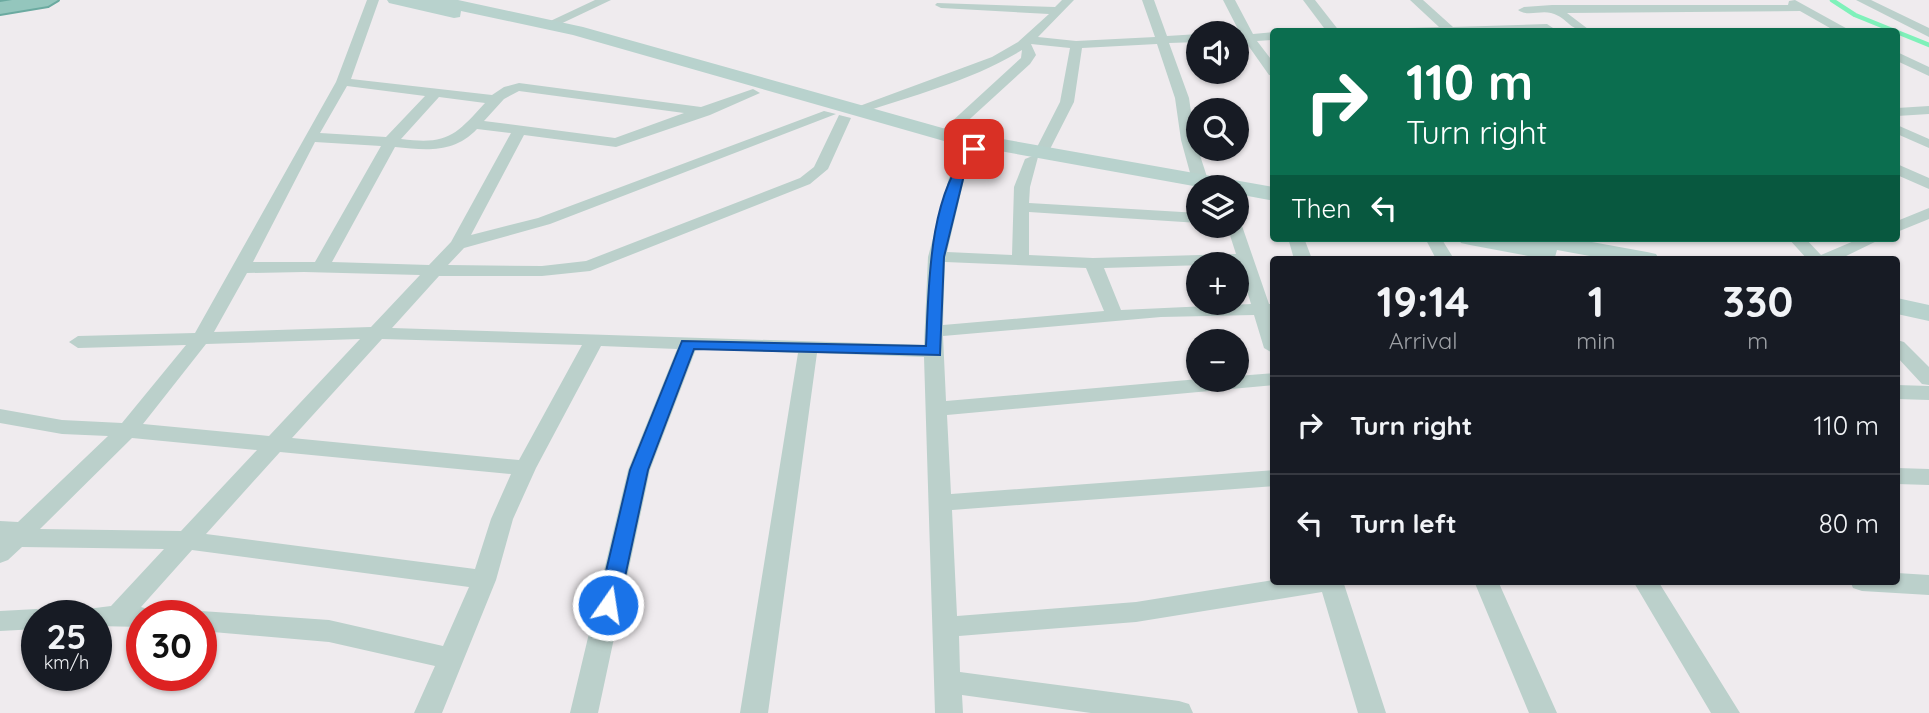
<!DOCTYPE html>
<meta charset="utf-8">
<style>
:root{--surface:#171b24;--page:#242831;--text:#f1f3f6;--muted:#9ea1a6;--line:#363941}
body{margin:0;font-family:Quicksand,sans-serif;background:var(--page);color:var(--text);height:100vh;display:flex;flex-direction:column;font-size:26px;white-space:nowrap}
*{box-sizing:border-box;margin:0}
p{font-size:23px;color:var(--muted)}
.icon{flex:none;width:38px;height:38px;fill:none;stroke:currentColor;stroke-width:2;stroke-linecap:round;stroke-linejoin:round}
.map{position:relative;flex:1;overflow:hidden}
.side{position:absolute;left:1270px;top:256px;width:630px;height:329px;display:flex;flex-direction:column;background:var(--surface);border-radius:7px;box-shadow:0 2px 5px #0004}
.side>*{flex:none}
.top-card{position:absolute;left:1270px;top:28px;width:630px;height:214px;border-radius:7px;box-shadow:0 2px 5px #0004;background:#0b6e4f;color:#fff;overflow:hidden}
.controls{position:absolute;left:1186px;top:21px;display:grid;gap:14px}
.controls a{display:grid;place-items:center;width:63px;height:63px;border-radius:50%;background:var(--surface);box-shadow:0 2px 5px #0004;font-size:35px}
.speed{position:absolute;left:21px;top:600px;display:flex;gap:14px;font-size:35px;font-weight:700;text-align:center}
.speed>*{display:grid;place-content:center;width:91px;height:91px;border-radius:50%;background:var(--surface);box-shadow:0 2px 5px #0004;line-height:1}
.speed small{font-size:18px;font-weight:400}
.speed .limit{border:10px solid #d22;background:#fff;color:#111}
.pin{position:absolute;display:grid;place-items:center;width:60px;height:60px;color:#fff;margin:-30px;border-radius:14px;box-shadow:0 4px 10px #0006}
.me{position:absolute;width:77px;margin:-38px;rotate:13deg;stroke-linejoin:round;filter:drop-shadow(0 0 5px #0008)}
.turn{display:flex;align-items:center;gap:24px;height:147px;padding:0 21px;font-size:32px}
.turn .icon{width:91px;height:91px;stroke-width:2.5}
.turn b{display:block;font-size:49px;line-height:60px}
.then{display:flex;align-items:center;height:66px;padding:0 21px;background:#0003;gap:14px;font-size:26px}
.eta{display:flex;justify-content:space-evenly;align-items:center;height:119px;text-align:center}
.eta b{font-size:42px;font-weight:700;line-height:49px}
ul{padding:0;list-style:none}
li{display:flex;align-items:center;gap:21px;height:98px;padding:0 21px;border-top:2px solid var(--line)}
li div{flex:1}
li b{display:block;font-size:26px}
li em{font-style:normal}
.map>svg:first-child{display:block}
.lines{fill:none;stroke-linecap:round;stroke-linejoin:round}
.stream{stroke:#7ff1ba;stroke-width:4.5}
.trunk-casing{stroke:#6baaa0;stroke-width:4}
.minor{fill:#bbd0cb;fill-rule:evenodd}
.secondary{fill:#b8d2cd;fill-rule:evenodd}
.trunk{fill:#94c6bd;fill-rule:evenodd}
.route{fill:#1a73e8;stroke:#114b97;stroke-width:2}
</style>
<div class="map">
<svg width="1929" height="713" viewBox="0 0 1929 713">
<rect width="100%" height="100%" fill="#efebee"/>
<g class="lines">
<path class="stream" d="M1832,0L1855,15L1897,32
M1897,32L1929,45"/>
<g class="trunk-casing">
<path id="trunk" d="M12,0H58L48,6L0,14V2Z"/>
</g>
<path class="minor" d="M367,0H379L351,79L492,95L504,87L519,83L701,107L753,89L760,93L710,115L616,147L524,135L471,235L538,218L824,111L836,114L550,224L464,248L448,265L542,266L586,261L800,178L814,167L839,115L851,118L828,169L810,184L590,271L542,276H439L392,328L924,345L928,257L952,167L969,146H979L981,149L967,167L947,252L1012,255L1014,187L1025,159L1035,155L1034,153L1060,102L1070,48L1031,44L1036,55L1030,64L949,138L944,139L937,135L1021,58L1022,50C971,81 914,95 858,114L846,111L992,57L1018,42L1049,14L941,8L935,5L937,3L1055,7L1062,0H1074L1038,37L1076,41L1155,37L1142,0H1154L1167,36L1199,34V42L1169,43L1189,98L1195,140L1208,180L1200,185L1192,180L1181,140L1175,98L1157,44L1082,48L1074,102L1048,153L1038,157L1030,187L1029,203L1199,213V223L1029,212V255L1093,258L1236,254L1227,226L1241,223L1269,304H1274V354L1264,348L1254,315L1161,317L943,336L946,401L1199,379L1237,380V376L1274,373V385L947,415L951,494L1274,470V486L952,510L957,616L1136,602L1274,580L1343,581L1386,713H1358L1322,592L1136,622L959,636L960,672L1179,701L1189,704L1193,713H1091L962,695L963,713H935L924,357L817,353L768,713H740L798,353L696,349L650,470L598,713H570L628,470L677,349L601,346L536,468L513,519L496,580L442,713H414L435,666L329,642L201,631V616H191L201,611L329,620L443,646L469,587L192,550L141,607L151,610L154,616H142V627L96,626V616H83L87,609L111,606L164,549L22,547L8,560L0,563V521L18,522L108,436L62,434L0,423V409L62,420L122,423L186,345L78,348L69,342L78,336L195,333L336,82ZM347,86L425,96L386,137L320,133ZM519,91L684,113L615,138L484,121L504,99ZM439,97L485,103C455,136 447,145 401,139ZM477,129L511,133L451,242L429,265L332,262L395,147C426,150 453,154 477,129ZM315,142L381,146L315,262H253ZM945,262L1086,268L1104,311L943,325ZM1239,264L1251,304L1121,310L1104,268ZM304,272L420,275L371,327L214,332L247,273ZM360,339L269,436L143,424L206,344ZM382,339L582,345L519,460L292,438ZM132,438L257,450L181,531L40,529ZM280,452L511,474L491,519L475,569L206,534Z
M595,0H611L554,27L544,24Z
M1223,0H1235L1253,34L1274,32V40L1257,41L1274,63V76L1269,75L1245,41L1237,40L1241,35Z
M1303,0H1315L1340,32H1327Z
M1410,0H1423L1453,27L1547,24L1553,28L1547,32H1402L1408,28L1439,27Z
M1795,0L1853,32H1837L1800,11L1567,13L1592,32C1569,32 1569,18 1551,13C1540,10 1528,17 1518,10L1524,7L1552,5H1788L1789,1Z
M1856,0H1871L1929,28V37Z
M1897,52L1929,67V76L1897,61Z
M1929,106V114L1897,116V108Z
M1897,125L1929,139V148L1897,134Z
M1897,164L1929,178V189L1897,175Z
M1929,208V219L1897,232V221Z
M1288,238H1304L1312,259H1294Z
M1425,238H1441L1454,259H1436Z
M1788,238H1805L1821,255L1861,238H1883L1840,259H1807Z
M1897,340L1904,342L1929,367V385L1922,384L1897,357Z
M1897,385L1929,386V400L1897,399Z
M1897,468L1929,469V485L1897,484Z
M1897,573L1929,575V595L1862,591L1853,588L1850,581H1897Z
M1474,581H1498L1557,713H1529Z
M1633,581H1658L1740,713H1711Z
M37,609L48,616H37V629L0,631V611Z"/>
<path class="secondary" d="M387,0H458L583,27L946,129L1274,187V201L1237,194V187H1199L944,141L573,35L461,11L460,17L454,18L389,3Z
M1458,238H1570L1647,252L1656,254L1659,259H1606L1557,250L1555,257L1544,259L1470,245L1461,243Z
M1897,298L1929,305V321L1897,314Z"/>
<use href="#trunk" class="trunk"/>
</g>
<path class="route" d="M970,147L980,149L966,167L944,257L940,355L694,349L648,470L619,605L616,611H601L598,605L630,470L682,341L926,346C929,283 928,198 970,147Z"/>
</svg>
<div class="controls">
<a><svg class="icon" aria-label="sound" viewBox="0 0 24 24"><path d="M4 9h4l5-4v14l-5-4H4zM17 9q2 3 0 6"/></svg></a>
<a><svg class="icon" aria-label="search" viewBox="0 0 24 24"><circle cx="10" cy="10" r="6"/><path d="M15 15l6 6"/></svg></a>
<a><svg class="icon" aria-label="layers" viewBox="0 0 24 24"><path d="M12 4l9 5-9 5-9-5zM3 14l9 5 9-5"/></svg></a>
<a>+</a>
<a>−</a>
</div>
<div class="speed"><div>25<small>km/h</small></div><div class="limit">30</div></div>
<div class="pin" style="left:974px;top:149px;background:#d93025"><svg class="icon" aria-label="arrive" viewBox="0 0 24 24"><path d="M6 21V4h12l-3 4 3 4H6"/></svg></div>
<svg class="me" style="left:608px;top:605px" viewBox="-20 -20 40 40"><circle r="17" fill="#1a73e8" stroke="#fff" stroke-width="3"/><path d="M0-11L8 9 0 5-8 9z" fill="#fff"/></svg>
<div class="top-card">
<div class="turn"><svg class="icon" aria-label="right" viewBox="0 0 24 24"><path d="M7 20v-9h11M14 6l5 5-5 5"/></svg><div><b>110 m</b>Turn right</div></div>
<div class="then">Then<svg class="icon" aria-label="left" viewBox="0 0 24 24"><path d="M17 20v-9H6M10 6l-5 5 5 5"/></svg></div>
</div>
<section class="side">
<div class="eta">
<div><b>19:14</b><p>Arrival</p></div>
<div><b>1</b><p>min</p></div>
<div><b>330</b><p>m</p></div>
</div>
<ul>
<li><svg class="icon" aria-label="right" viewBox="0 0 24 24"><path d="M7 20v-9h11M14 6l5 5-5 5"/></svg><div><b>Turn right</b></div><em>110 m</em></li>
<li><svg class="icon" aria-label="left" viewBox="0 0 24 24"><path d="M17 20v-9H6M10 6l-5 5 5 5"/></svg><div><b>Turn left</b></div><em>80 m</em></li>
</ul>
</section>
</div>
